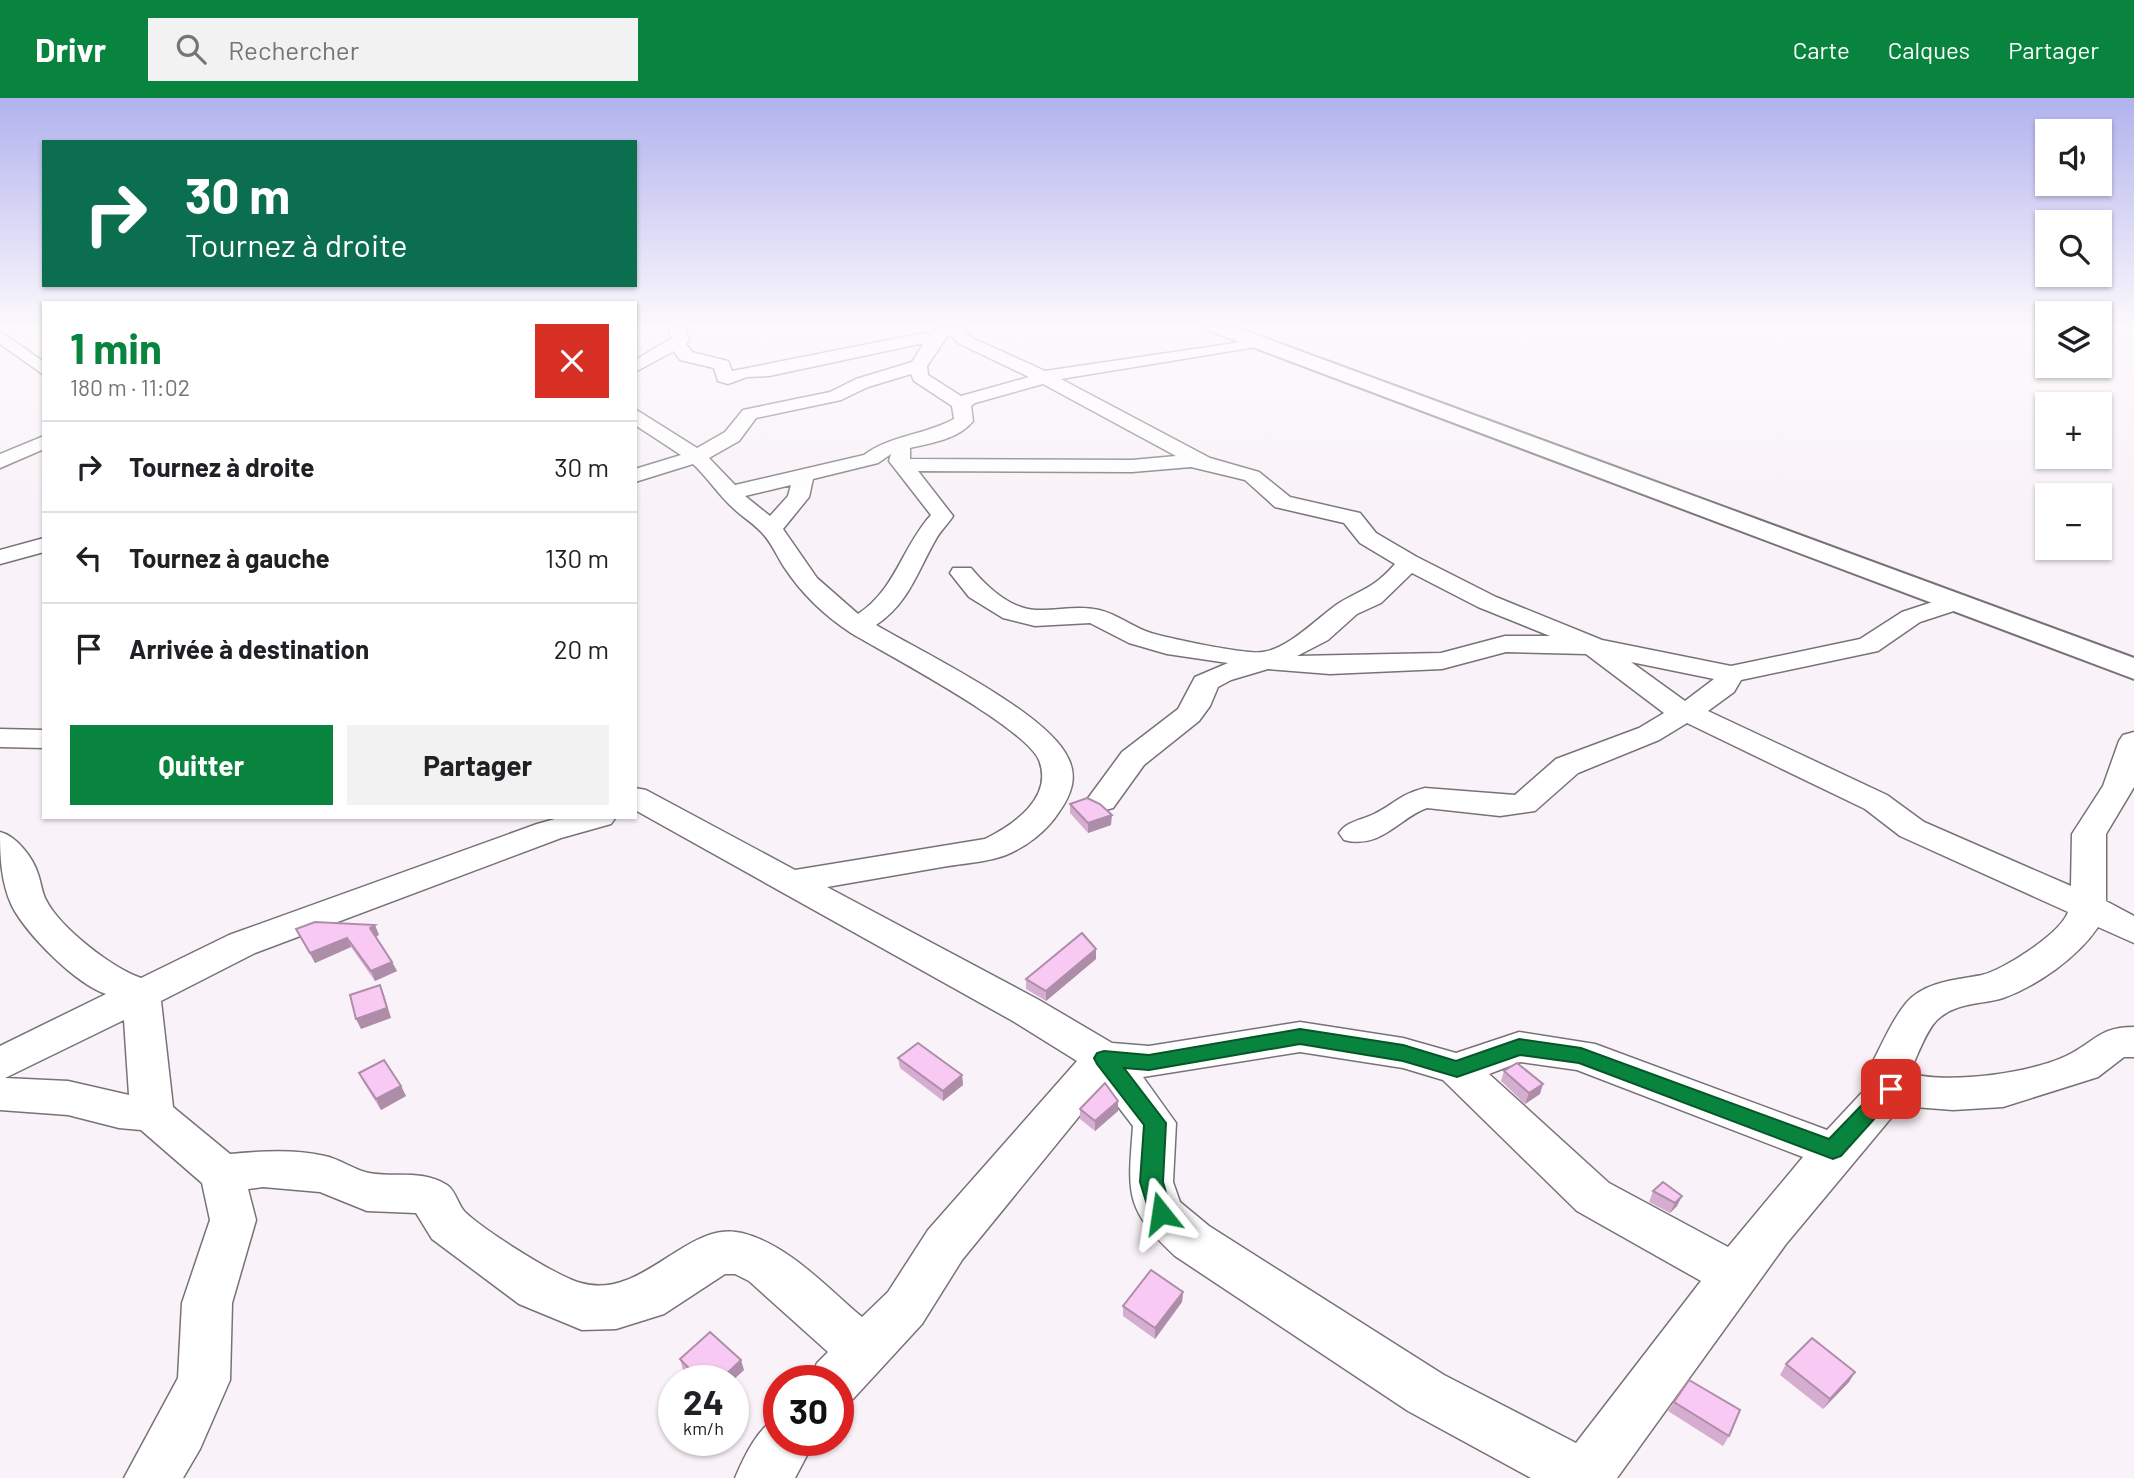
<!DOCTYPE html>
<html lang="fr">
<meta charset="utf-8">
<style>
:root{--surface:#fff;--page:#f2f2f2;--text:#202124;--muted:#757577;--line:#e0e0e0;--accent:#09843e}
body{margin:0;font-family:Barlow,sans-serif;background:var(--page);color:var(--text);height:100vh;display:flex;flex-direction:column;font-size:26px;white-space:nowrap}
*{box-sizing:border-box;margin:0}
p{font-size:23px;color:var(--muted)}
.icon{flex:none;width:38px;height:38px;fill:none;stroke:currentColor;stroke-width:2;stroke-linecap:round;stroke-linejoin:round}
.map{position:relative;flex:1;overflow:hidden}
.panel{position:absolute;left:42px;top:203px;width:595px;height:518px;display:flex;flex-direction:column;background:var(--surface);border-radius:0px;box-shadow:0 2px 5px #0004}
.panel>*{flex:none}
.top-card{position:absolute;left:42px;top:42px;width:595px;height:147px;border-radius:0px;box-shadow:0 2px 5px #0004;background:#0b6e4f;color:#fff;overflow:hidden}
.fabs{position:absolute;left:2035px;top:21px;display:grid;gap:14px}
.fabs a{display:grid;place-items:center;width:77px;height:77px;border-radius:0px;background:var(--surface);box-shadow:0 2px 5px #0004;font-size:35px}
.speed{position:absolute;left:658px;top:1267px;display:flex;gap:14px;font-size:35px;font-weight:700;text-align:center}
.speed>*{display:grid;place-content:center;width:91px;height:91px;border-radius:50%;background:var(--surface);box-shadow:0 2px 5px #0004;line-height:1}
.speed small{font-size:18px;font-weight:400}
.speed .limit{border:10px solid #d22;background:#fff;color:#111}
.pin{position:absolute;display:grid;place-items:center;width:60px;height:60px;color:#fff;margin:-30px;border-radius:14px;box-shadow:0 4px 10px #0006}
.me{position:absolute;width:77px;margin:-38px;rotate:345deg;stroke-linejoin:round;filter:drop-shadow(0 0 5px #0008)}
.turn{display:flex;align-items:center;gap:24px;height:147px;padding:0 28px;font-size:32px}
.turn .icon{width:91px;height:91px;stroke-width:2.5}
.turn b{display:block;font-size:49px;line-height:60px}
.round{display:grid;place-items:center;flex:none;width:74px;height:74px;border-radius:0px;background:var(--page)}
.headline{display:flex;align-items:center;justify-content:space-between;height:119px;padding:0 28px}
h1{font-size:42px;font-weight:700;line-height:52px;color:var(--accent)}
.action{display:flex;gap:14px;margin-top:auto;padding:14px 28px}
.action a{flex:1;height:80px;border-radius:0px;background:var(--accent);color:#fff;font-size:28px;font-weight:700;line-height:80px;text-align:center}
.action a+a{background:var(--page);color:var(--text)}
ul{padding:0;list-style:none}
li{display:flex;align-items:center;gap:21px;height:91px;padding:0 28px;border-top:2px solid var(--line)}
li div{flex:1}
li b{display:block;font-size:26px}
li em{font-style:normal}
header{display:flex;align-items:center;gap:42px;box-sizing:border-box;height:98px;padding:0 35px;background:var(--accent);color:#fff}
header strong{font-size:33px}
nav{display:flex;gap:38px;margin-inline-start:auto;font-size:24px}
.search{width:490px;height:63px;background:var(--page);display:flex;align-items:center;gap:18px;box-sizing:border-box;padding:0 24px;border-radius:0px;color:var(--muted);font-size:26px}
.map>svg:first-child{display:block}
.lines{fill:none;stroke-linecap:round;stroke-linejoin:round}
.minor-casing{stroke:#787277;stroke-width:3}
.primary-casing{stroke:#787277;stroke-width:4}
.minor{fill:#fff;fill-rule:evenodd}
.primary{fill:#fff;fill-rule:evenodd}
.wall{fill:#d5add0}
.shaded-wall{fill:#ae8da9}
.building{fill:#f8c9f2;stroke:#ae8da9;stroke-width:2}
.route{fill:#09843e;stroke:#065628;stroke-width:2}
</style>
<header>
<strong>Drivr</strong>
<div class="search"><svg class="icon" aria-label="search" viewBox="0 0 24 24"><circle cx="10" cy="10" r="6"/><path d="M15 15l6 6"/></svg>Rechercher</div>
<nav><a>Carte</a><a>Calques</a><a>Partager</a></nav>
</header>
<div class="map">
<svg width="2134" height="1380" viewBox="0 0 2134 1380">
<rect width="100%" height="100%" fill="#f9f2f8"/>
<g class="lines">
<g class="minor-casing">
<path id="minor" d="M668,229H684L689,242L686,246L692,254L728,263L732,273L924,235L930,237L938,229H960L970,239L1045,273L1262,241V247L1256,249L1061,281L1210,360L1259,374L1290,399L1360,415L1376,435L1417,459L1496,499L1602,542L1731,568L1860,541L1902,514L1957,496L1966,499L1970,504L1966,509L1920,524L1878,553L1741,582L1734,594L1708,613L1887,697L1924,724L2071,788L2072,736L2103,688L2119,643L2123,637L2134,634V689L2106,736V803L2134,818V845L2098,829C2078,859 2037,888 2003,900C1980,907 1956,904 1937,922C1925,934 1917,960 1909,975C1946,987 2037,975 2072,955C2097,941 2102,929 2134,929V959H2124L2098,979L2003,1009L1953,1012L1901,1008L1786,1146L1617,1380H1531L1408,1313L1175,1158C1124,1110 1128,1096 1133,1028L1103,989L962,1162L922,1226L853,1301L838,1307V1283H809L817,1265L828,1254L749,1183L735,1176H725L664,1216L616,1231L582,1232L519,1206L432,1141L416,1115L367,1113L320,1094L263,1089L248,1091L256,1122L232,1205L230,1282L200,1351L183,1380H124L178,1280L182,1205L210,1122L202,1085L141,1032L119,1030L68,1017L0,1012V948L106,896C76,886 27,837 12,808C1,785 0,758 0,734C16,738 33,759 38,776C41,784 42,795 46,802C60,830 112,870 141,880L229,837L537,726L562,719H616L611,726L561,740L255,855L161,903L173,1009L230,1056C261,1053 295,1051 325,1058C340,1061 354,1072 369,1075C395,1080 422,1071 447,1087C455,1092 458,1106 464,1113C482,1131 557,1179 581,1185C643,1203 687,1121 742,1135C789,1147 826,1189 862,1219L888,1194L928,1132L1077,963L1011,922L635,712V690L646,692L795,772L985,741C1013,727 1054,700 1039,662C1025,629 888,557 851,535C825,518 801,495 784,469C777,458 772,446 764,437C755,426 742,419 732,409C718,396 707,379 693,366L635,384V371L681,357L635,327V311L697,350L725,334L743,312L830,294L856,281L912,264L924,245L769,278L747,279L728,286L718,283L714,270L680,262L674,253L635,274V262L672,240ZM949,236L958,245L1029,279L961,298L928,277L927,268ZM911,276L914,283L952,308L954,321C925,337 891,337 864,357L735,387L709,360L739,343L756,320L841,302L868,289ZM1043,286L1176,358L1132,362L910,361V350C931,345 959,341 973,323L971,308L975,305ZM891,356L889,363L931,417C902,449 896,491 858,516L817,480L783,431L809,399L813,381L878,365ZM1191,369L1245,382L1275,409L1344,425L1360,445L1395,466C1374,490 1364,490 1339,505C1318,519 1290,550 1263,554C1247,557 1166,540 1148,534C1131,528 1117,516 1099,512C1077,507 1058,513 1036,512C1010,511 986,488 971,470H953L950,475L969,499L1003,520L1035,528L1090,525L1129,545L1167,556L1228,565L1195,579L1178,611L1122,654L1086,703L1091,710L1102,713L1113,710L1144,667L1199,623L1210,608L1218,589L1231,582L1268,571L1330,576L1442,571L1506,554L1586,556L1664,615L1639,630L1556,661L1515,697L1425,690C1398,697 1395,706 1374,716C1362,722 1347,723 1339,735L1344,742C1381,752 1400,719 1427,710L1500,718L1535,713L1578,675L1659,642L1687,625L1865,711L1900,738L2068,814C2061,835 2004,872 1982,877C1957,882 1926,883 1907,904C1891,923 1879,953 1867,975L1869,987L1827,1032L1595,946L1519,934L1456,955L1403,940L1300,924L1149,948L1112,945L1039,902L827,789C867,782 908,775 948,768C967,765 988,764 1006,757C1026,749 1047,733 1059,714C1071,697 1078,679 1068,660C1047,614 922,554 876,527C909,505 917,474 936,441C941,432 948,426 953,418L918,373L1132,374ZM791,387L788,398L770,418L745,398ZM1412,475L1478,509L1550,538H1505L1441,555L1297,558L1328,542L1357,516L1381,505ZM1631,564L1714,581L1685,603ZM124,922L129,997L68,983L5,980ZM1300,954L1403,970L1443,982L1577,1113L1701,1183L1576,1345L1444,1277L1209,1128L1180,1104L1173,1084L1176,1025L1143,979ZM1520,964L1577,972L1803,1059L1728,1149L1609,1085L1489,976Z
M0,233L44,264V277L0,246Z
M44,338V351L0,370V356Z
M44,440V454L0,466V452Z
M0,631L44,632V650L0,649Z
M779,1319V1342H815L795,1380H735C744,1359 758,1328 779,1319Z"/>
</g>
<g class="primary-casing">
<path id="primary" d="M1207,229H1235L2134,560V581L1210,233Z"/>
</g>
<use href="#minor" class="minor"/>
<use href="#primary" class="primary"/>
</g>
<path class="wall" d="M1070,706L1111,727L1088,735L1070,715Z
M296,831L379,837L376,839L392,864L397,873L375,883L351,849L315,865Z
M1096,861L1046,903L1026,891V881Z
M898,960L962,977L963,987L943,1003L900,970Z
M1504,973L1540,996L1525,1006L1501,983Z
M359,975L401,988L406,998L381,1012L364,985Z
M1080,1011L1118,1013L1095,1033L1080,1021Z
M1663,1084L1677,1108L1670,1115L1649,1104L1653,1093Z
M1183,1194L1182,1204L1155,1241L1123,1218V1208Z
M680,1261L744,1272L732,1283H694L683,1272Z
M1786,1266L1855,1274L1849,1284L1823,1311L1780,1277Z
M1674,1304L1729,1338L1723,1348L1668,1313Z"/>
<path class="shaded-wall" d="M1112,717L1111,727L1088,735V725Z
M375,827L379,837L374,839L370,830Z
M347,840L351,849L315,865L310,855Z
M1096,851V861L1046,903V893Z
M392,864L397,873L375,883L371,873Z
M380,887L384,897L391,920L361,931L356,921Z
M962,977L963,987L943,1003V993Z
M1543,986L1540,996L1525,1006L1529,995Z
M401,988L406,998L381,1012L376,1001Z
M1118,1003V1013L1095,1033V1023Z
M1682,1098L1677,1108L1670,1115L1675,1105Z
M1183,1194L1182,1204L1155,1241V1230Z
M741,1262L744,1272L732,1283H719Z
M1855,1274L1849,1284L1823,1311L1830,1301Z"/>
<path class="building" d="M1087,700L1100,706L1112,717L1088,725L1070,706Z
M315,824L375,827L370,830L392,864L371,873L347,840L310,855L296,831Z
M1082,835L1096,851L1046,893L1026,881Z
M380,887L387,910L356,921L350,897Z
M918,945L962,977L943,993L898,960Z
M384,962L401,988L376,1001L359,975Z
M1517,965L1543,986L1529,995L1504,973Z
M1105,985L1118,1003L1095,1023L1080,1011Z
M1663,1084L1682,1098L1675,1105L1653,1093Z
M1151,1172L1183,1194L1155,1230L1123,1208Z
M710,1234L741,1262L719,1283H701L680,1261Z
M1812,1240L1855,1274L1830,1301L1786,1266Z
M1689,1282L1740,1312L1729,1338L1674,1304Z"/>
<linearGradient id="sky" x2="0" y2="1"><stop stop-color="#b1b2ee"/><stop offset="0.54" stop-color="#fcf9fc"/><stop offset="1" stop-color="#fcf9fc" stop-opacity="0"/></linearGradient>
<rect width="2134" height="422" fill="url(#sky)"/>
<path class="route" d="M1300,931L1403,947L1456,963L1519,941L1581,950L1829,1041L1883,985H1898L1901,991L1841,1058L1833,1061L1579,965L1520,957L1457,979L1403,963L1300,946L1149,972L1124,970L1166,1025L1163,1084L1172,1115L1169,1123L1161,1125L1152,1123L1140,1084L1144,1027L1097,966L1094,960L1097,955L1104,953L1149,957Z"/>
</svg>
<div class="fabs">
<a><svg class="icon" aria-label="sound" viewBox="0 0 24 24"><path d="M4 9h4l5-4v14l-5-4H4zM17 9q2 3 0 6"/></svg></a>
<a><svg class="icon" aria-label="search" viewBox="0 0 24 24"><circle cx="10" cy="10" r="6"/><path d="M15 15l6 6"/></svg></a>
<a><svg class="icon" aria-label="layers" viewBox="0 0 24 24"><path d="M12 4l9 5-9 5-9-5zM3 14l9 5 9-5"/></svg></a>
<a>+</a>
<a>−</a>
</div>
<div class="speed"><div>24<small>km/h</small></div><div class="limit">30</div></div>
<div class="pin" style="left:1891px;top:991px;background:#d93025"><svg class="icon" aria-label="arrive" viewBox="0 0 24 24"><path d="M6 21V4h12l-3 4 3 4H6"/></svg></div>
<svg class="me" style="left:1161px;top:1115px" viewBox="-20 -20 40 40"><path d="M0-17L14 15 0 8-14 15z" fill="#09843e" stroke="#fff" stroke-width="4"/></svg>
<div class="top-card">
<div class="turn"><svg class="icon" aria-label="right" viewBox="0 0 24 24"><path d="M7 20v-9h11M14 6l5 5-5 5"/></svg><div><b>30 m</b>Tournez à droite</div></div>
</div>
<section class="panel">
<div class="headline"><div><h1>1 min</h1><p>180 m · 11:02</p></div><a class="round" style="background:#d93025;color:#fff"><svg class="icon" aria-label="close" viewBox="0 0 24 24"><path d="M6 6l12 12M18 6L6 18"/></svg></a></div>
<ul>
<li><svg class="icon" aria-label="right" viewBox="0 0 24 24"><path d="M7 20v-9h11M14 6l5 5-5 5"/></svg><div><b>Tournez à droite</b></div><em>30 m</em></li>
<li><svg class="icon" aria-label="left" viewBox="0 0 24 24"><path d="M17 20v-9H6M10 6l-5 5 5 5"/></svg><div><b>Tournez à gauche</b></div><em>130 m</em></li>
<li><svg class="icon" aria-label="arrive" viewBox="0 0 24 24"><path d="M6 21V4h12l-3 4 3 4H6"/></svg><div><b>Arrivée à destination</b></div><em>20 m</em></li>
</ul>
<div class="action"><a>Quitter</a><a>Partager</a></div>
</section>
</div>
